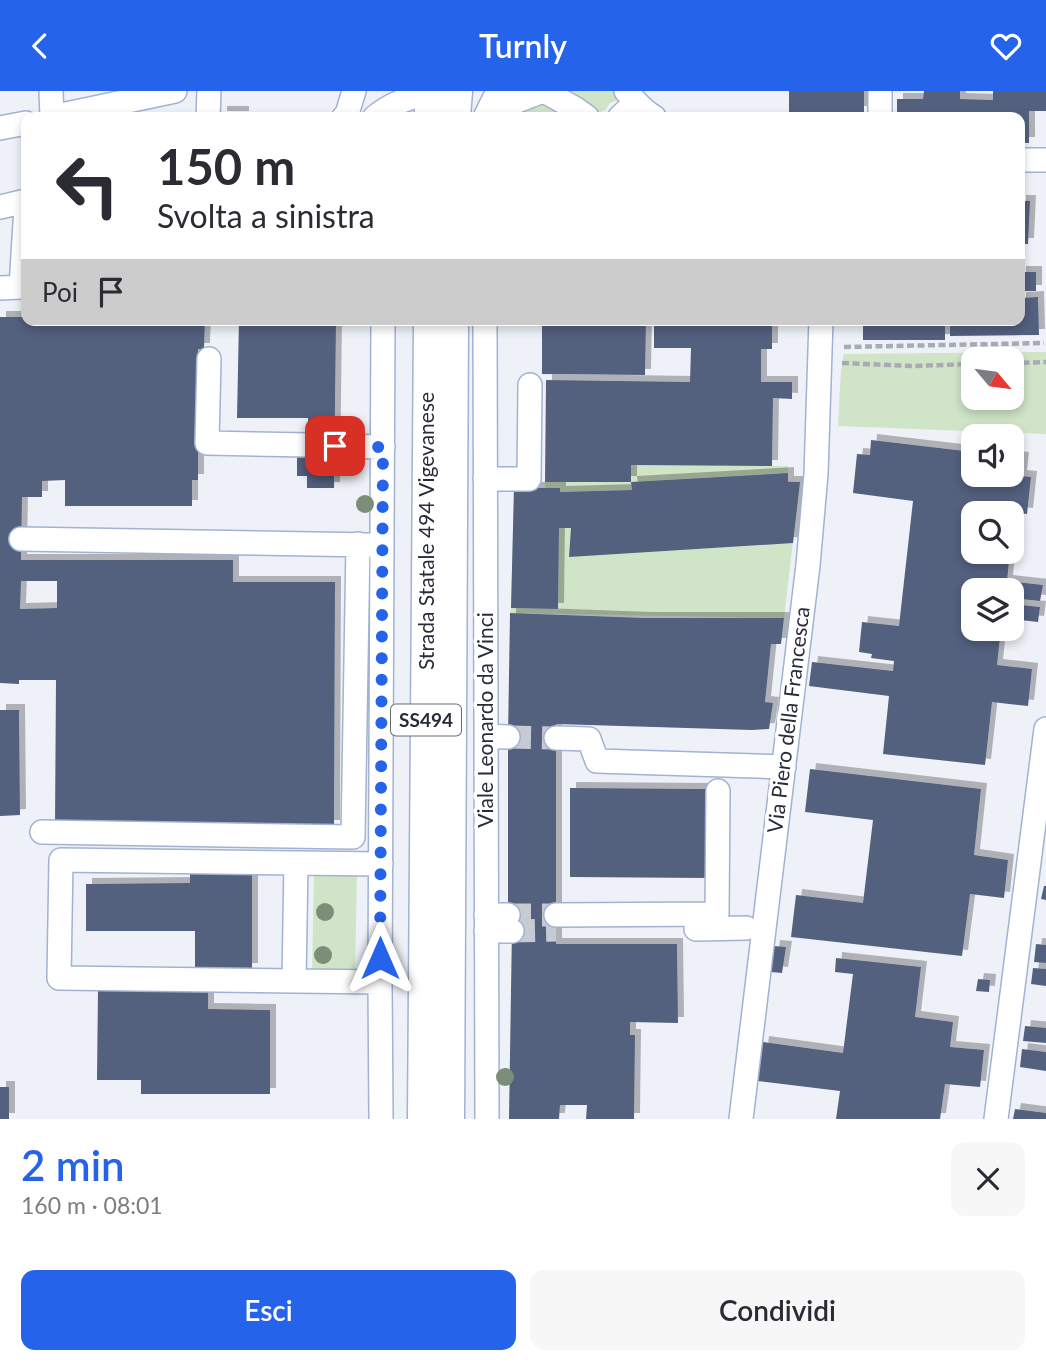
<!DOCTYPE html>
<html lang="it">
<meta charset="utf-8">
<style>
:root{--surface:#fff;--page:#f7f7f7;--text:#2b2b33;--muted:#7c7c81;--accent:#2563eb}
body{margin:0;font-family:Lato,sans-serif;background:var(--page);color:var(--text);height:100vh;display:flex;flex-direction:column;font-size:26px;white-space:nowrap}
*{box-sizing:border-box;margin:0}
p{font-size:23px;color:var(--muted)}
.icon{flex:none;width:38px;height:38px;fill:none;stroke:currentColor;stroke-width:2;stroke-linecap:round;stroke-linejoin:round}
.map{position:relative;height:1028px;overflow:hidden}
.sheet{display:flex;flex-direction:column;background:var(--surface);flex:1}
.sheet>*{flex:none}
.top-card{position:absolute;left:21px;top:21px;width:1004px;height:214px;border-radius:14px;box-shadow:0 4px 10px #0003;background:#fff;color:var(--text);overflow:hidden}
.needle{width:46px;rotate:119deg}
.fabs{position:absolute;left:961px;top:256px;display:grid;gap:14px}
.fabs a{display:grid;place-items:center;width:63px;height:63px;border-radius:14px;background:var(--surface);box-shadow:0 4px 10px #0003;font-size:35px}
.pin{position:absolute;display:grid;place-items:center;width:60px;height:60px;color:#fff;margin:-30px;border-radius:14px;box-shadow:0 4px 10px #0006}
.me{position:absolute;width:77px;margin:-38px;rotate:0deg;stroke-linejoin:round;filter:drop-shadow(0 0 5px #0008)}
.turn{display:flex;align-items:center;gap:24px;height:147px;padding:0 21px;font-size:32px}
.turn .icon{width:91px;height:91px;stroke-width:2.5}
.turn b{display:block;font-size:49px;line-height:60px}
.then{display:flex;align-items:center;height:66px;padding:0 21px;background:#0003;gap:14px;font-size:26px}
.round{display:grid;place-items:center;flex:none;width:74px;height:74px;border-radius:14px;background:var(--page)}
.headline{display:flex;align-items:center;justify-content:space-between;height:119px;padding:0 21px}
h1{font-size:42px;font-weight:600;line-height:52px;color:var(--accent)}
.primary-button{display:flex;gap:14px;margin-top:auto;padding:14px 21px}
.primary-button a{flex:1;height:80px;border-radius:14px;background:var(--accent);color:#fff;font-size:28px;font-weight:600;line-height:80px;text-align:center}
.primary-button a+a{background:var(--page);color:var(--text)}
header{display:flex;justify-content:space-between;align-items:center;height:91px;padding:0 21px;background:var(--accent);color:#fff;font-size:32px;font-weight:600}
.map>svg:first-child{display:block}
.green{fill:#d0e4c7;fill-rule:evenodd}
.building{fill:#53617e;fill-rule:evenodd;filter:url(#shadow)}
.lines{fill:none;stroke-linecap:round;stroke-linejoin:round}
.minor-tunnel{stroke:#c6cad2;stroke-width:23;stroke-dasharray:23 11;stroke-linecap:butt}
.minor-casing{stroke:#a1b2d2;stroke-width:26}
.major-casing{stroke:#a1b2d2;stroke-width:33}
.path{stroke:#a7acb4;stroke-width:4.5;stroke-dasharray:7 3.5;stroke-linecap:butt}
.minor{stroke:#fff;stroke-width:23}
.major{stroke:#fff;stroke-width:30}
.tree{fill:#7d8e78}
.route{stroke:#2563eb;stroke-width:12;stroke-dasharray:0 21.6}
.labels{text-anchor:middle;stroke-width:7;stroke-linejoin:round;paint-order:stroke}
.shield{fill:#fff;stroke:#676b74;stroke-width:2}
.shield-label{font-size:19px;font-weight:bold;fill:#262c39}
.street-label{font-size:21px;fill:#262c39;stroke:#fff}
</style>
<header><svg class="icon" aria-label="back" viewBox="0 0 24 24"><path d="M15 5l-7 7 7 7"/></svg>Turnly<svg class="icon" aria-label="heart" viewBox="0 0 24 24"><path d="M12 20l-8-8c-3-5 5-10 8-4 3-6 11-1 8 4z"/></svg></header>
<div class="map">
<svg width="1046" height="1028" viewBox="0 0 1046 1028">
<defs>
<filter id="shadow"><feDropShadow dx="6" dy="-6" stdDeviation="0" flood-color="#0004"/></filter>
</defs>
<rect width="100%" height="100%" fill="#eef2f8"/>
<path class="green" d="M568,0H619L623,7L610,12L605,19L596,23L584,10Z
M532,12H545L572,26H520L523,19Z
M1046,261V343L838,335L841,279L844,263ZM973,268H1012V306H973Z
M631,374L788,375V390L800,391L784,527L510,522L511,517L514,397H545V391H631Z
M314,780H357L355,885L312,884Z"/>
<path class="building" d="M789,0H864V21H840V26H789Z
M924,0H960V8L993,9V0H1046V20H1029V52H1020V26H897V8H923Z
M221,21H243V26H221Z
M1020,110H1030L1028,153H1020Z
M1020,181H1036V200H1020Z
M1038,206L1039,244L950,245V229H1020V207Z
M0,226H26V229H205L204,258H198V389H192V415H65V389L42,390V406H22L21,469H233V491H335L334,735L55,734L56,589H19V593L0,592ZM21,490H57V517L20,518Z
M239,229H336L334,397H307V385H297V360H308V327H237Z
M542,229H646L645,284L542,283Z
M654,229H772V258H761V291H792V308L773,307L772,375L631,374V391H545L546,289L690,291L691,257H654Z
M863,229H945V249H863Z
M871,349L973,361V383H1012V366L1023,367L1021,385L1031,386L1027,423L1014,422L1013,431H1012V422H973V460H1010L1007,490L1043,494L1040,510L1012,507V499H973V537H1001L997,574L1032,578L1028,615L992,611L985,674L883,663L889,605L809,595L812,571L893,580L894,570L871,567L872,563L859,561L862,531L899,535L913,410L853,402L857,363L870,364Z
M788,382V391H800L793,452L569,466L571,437H559L558,518L511,517L514,397H560V401L632,399L631,391Z
M1012,513L1040,516L1038,531L1012,528Z
M510,522L645,527H784L781,553H771L765,611L773,612L769,638L752,639L556,633V853H677L678,932L630,931V944H635L634,1028H586L587,1014H560L559,1028H509L512,836L508,835V646Z
M0,619H19L20,724L0,725Z
M810,678L981,698L974,764L1008,769L1004,807L970,803L962,865L791,846L796,804L863,812L873,729L805,721Z
M570,697L707,698V787L570,786Z
M190,776H252V878H195V840H86V793L190,792Z
M1044,795H1046V809L1041,808Z
M1036,853L1046,854V872L1034,871Z
M774,855L786,856L782,882L771,881Z
M836,867L921,876L915,926L953,931L950,956L984,959L980,996L945,993L940,1028H836L840,1000L758,990L763,951L843,962L853,883L835,881Z
M1033,877L1046,878V895L1031,893Z
M978,888L990,889L989,901L976,900Z
M98,897L208,899V918L270,919V1003H141V989H97Z
M1025,935L1046,937V952L1023,950Z
M1022,958L1046,961V980L1020,976Z
M0,996H9V1028H0Z
M1015,1018L1046,1022V1028H1013Z"/>
<g class="lines">
<path class="minor-tunnel" d="M508,646L556,647
M508,824H556
M512,840L556,839"/>
<g class="minor-casing">
<path id="minor" d="M51,0L52,26
M544,0L576,18L587,26
M626,0C635,10 643,20 654,26
M512,12L543,0
M52,26L175,0
M208,26L209,0
M344,26L347,23L354,0
M375,26C392,12 409,7 430,1
M620,26L636,11
M880,26V0
M0,37L26,32
M1020,69H1046
M0,116L26,110
M0,197L21,196L26,116
M485,229L487,1028
M209,268L207,352L308,354
M335,355L383,356
M485,388H529L530,294
M21,448L372,454
M486,645L508,646
M556,647L589,648L597,670L784,676
M42,741L353,746L358,453
M486,824H508
M556,824L717,823L718,700
M696,838L746,837
M486,840H512
M294,890L296,772
M380,891L59,887L61,769L381,773
M381,1028L380,891L383,229
M741,1028L808,474L816,383L821,229
M996,1028L1046,638"/>
</g>
<g class="major-casing">
<path id="major" d="M430,0V26
M455,26L457,0
M489,26L502,0
M423,1028L429,229
M449,1028L453,229"/>
</g>
<path class="path" d="M844,256L1044,252
M842,272L912,275L973,273
M1012,272L1046,271"/>
<use href="#minor" class="minor"/>
<use href="#major" class="major"/>
</g>
<g class="tree">
<circle cx="365" cy="413" r="9"/>
<circle cx="325" cy="821" r="9"/>
<circle cx="323" cy="864" r="9"/>
<circle cx="505" cy="986" r="9"/>
</g>
<g class="lines">
<path class="route" d="M335,355L383,356L380,867"/>
</g>
<g class="labels">
<rect class="shield" x="391" y="613.5" width="70" height="31" rx="5"/>
<g class="shield-label">
<text x="426" y="636">SS494</text>
</g>
<g class="street-label">
<text transform="translate(427 440) rotate(-90)" y="7">Strada Statale 494 Vigevanese</text>
<text transform="translate(486 629) rotate(-90)" y="7">Viale Leonardo da Vinci</text>
<text transform="translate(789 629) rotate(-83)" y="7">Via Piero della Francesca</text>
</g>
</g>
</svg>
<div class="fabs">
<a><svg class="needle" viewBox="-14 -14 28 28"><path d="M0-13l5 13h-10z" fill="#e53935"/><path d="M0 13l5-13h-10z" fill="#7c7c81"/></svg></a>
<a><svg class="icon" aria-label="sound" viewBox="0 0 24 24"><path d="M4 9h4l5-4v14l-5-4H4zM17 9q2 3 0 6"/></svg></a>
<a><svg class="icon" aria-label="search" viewBox="0 0 24 24"><circle cx="10" cy="10" r="6"/><path d="M15 15l6 6"/></svg></a>
<a><svg class="icon" aria-label="layers" viewBox="0 0 24 24"><path d="M12 4l9 5-9 5-9-5zM3 14l9 5 9-5"/></svg></a>
</div>
<div class="pin" style="left:335px;top:355px;background:#d93025"><svg class="icon" aria-label="arrive" viewBox="0 0 24 24"><path d="M6 21V4h12l-3 4 3 4H6"/></svg></div>
<svg class="me" style="left:380px;top:867px" viewBox="-20 -20 40 40"><path d="M0-17L14 15 0 8-14 15z" fill="#2563eb" stroke="#fff" stroke-width="4"/></svg>
<div class="top-card">
<div class="turn"><svg class="icon" aria-label="left" viewBox="0 0 24 24"><path d="M17 20v-9H6M10 6l-5 5 5 5"/></svg><div><b>150 m</b>Svolta a sinistra</div></div>
<div class="then">Poi<svg class="icon" aria-label="arrive" viewBox="0 0 24 24"><path d="M6 21V4h12l-3 4 3 4H6"/></svg></div>
</div>
</div>
<section class="sheet">
<div class="headline"><div><h1>2 min</h1><p>160 m · 08:01</p></div><a class="round"><svg class="icon" aria-label="close" viewBox="0 0 24 24"><path d="M6 6l12 12M18 6L6 18"/></svg></a></div>
<div class="primary-button"><a>Esci</a><a>Condividi</a></div>
</section>
